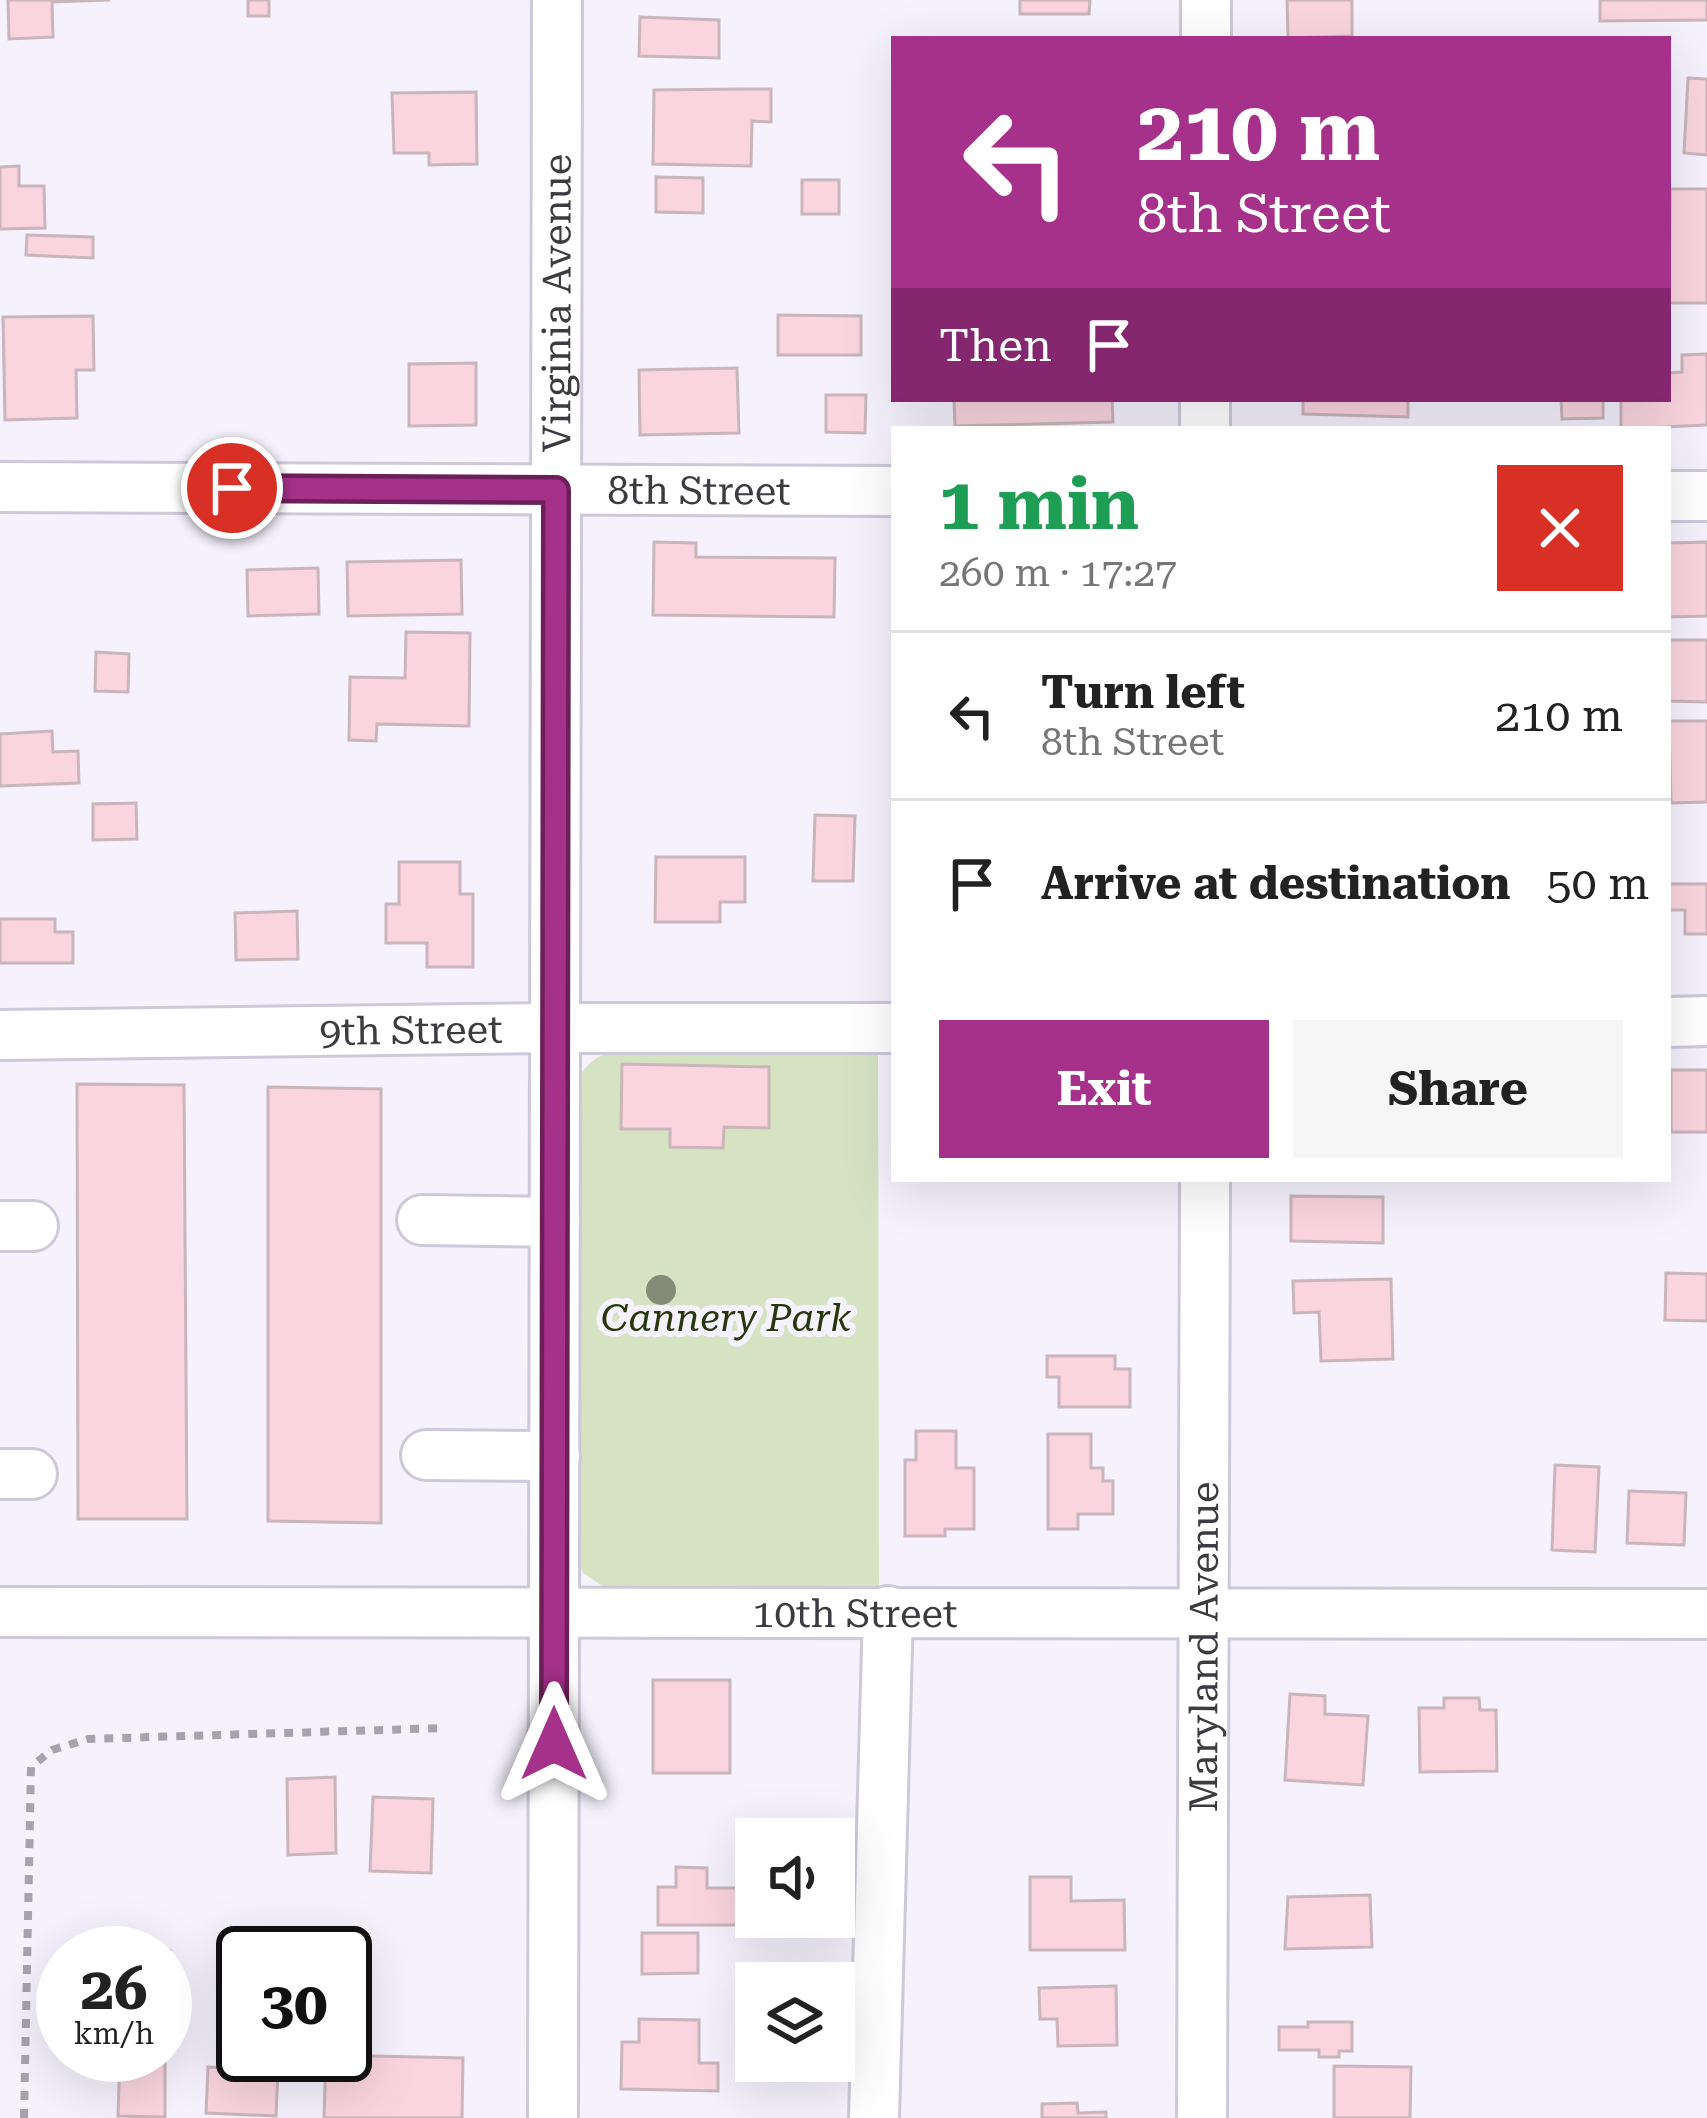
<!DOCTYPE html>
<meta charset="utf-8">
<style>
:root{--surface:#fff;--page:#f6f6f6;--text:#222;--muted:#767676;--line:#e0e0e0;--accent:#a6318b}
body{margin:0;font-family:"Roboto Serif",serif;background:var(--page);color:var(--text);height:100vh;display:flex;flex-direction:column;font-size:45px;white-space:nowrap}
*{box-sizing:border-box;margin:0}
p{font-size:39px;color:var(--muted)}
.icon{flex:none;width:66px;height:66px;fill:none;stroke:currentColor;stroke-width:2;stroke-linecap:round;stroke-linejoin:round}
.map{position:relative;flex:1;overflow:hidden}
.panel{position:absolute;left:891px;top:426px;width:780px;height:756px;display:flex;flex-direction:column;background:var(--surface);border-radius:0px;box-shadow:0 12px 48px #0002}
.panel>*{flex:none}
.top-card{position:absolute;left:891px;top:36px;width:780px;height:366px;border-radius:0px;box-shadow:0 12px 48px #0002;background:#a6318b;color:#fff;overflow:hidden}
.controls{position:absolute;left:735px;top:1818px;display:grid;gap:24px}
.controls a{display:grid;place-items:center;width:120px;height:120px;border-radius:0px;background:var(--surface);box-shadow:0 12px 48px #0002;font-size:60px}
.speed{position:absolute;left:36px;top:1926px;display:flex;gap:24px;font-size:60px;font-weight:700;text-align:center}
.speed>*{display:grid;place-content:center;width:156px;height:156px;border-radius:50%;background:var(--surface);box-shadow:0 12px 48px #0002;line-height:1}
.speed small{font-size:30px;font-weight:400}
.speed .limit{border:6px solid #111;border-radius:18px;background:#fff;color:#111}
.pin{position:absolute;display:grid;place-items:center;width:102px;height:102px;color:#fff;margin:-51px;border:6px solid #fff;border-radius:50%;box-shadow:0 3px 12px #0007}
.me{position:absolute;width:132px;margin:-66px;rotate:0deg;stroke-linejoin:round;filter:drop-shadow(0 0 9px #0008)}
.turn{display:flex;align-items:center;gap:42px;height:252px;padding:0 48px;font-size:54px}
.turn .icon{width:156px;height:156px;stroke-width:2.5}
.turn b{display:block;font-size:84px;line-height:102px}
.then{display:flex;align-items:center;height:114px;padding:0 48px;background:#0003;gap:24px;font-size:45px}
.round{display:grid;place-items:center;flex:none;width:126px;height:126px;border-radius:0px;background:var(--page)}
.head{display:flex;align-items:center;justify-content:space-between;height:204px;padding:0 48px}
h1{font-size:72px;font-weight:700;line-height:90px;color:#1e9e55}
.primary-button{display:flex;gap:24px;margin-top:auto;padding:24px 48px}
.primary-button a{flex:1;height:138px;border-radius:0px;background:var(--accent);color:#fff;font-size:48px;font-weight:700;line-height:138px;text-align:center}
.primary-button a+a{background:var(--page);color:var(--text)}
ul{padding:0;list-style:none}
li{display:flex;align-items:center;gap:36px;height:168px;padding:0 48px;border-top:3px solid var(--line)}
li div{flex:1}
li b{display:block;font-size:45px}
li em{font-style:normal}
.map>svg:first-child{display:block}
.green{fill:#d5e3c3}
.building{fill:#fad5df;stroke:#cab5ba;stroke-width:3}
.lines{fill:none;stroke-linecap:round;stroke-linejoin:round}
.minor-casing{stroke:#cdc9db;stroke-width:54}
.path{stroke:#a5a3ac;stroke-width:8;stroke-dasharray:9 9;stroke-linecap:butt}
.minor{stroke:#fff;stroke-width:48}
.tree{fill:#848b78}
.route-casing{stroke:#6c205a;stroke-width:30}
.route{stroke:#a6318b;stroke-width:21}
.labels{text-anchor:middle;stroke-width:12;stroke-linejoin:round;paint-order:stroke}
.street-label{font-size:39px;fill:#3d3b42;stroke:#f5f2fd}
.park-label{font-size:39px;font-style:italic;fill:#27360b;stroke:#f5f2fd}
</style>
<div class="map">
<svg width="1707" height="2118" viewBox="0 0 1707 2118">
<rect width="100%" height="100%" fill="#f5f2fd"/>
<path class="green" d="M878,1047L879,1589L604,1587L583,1573L573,1549L574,1086C585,1064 596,1054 620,1050Z"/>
<path class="building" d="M8,0H110L52,2L53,37L9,39Z
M248,0H269V16H248Z
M1020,0H1090L1089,14H1020Z
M1287,0H1352V36L1288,38Z
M1600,0H1707V20L1600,21Z
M640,17L719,20V58L639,56Z
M1688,78L1707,79V155L1684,153Z
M743,89H771V122L752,121L751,166L653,164L654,90Z
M476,92L477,164L429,165V153H394L392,93Z
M19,166V186H44L45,228L0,229V167Z
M656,177L703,178V213L656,212Z
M802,180H839V214H802Z
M1670,189H1707V303H1669Z
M27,235L93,237V258L26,255Z
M778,315L861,316V355H778Z
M93,316L94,370H76L77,418L5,420L3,317Z
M1707,354V425L1621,429V399H1668V373L1682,372V355Z
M476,363V425L409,426V364Z
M737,368L739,433L640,435L639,370Z
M826,395H866L865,433L826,432Z
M954,399H1112L1113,422L955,426Z
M1303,399H1408V417L1303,414Z
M1561,399H1603V418L1562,419Z
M654,542L696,543V557L835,558L834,617L653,615Z
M1707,542V616L1668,617V543Z
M461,560L462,614L348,616L347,562Z
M318,568L319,614L248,616L247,570Z
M406,632L470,633L469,726L377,724L376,741L349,740L350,677L405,678Z
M1668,640H1707V702L1668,701Z
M96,652L129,654L128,692L95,691Z
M1669,721H1707V802L1671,803Z
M52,731L53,752L78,751L79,783L0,786V734Z
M136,803L137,839L93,840V804Z
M815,815L855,816L853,881H813Z
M656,857H745V902H720V922H655Z
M399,862H460V894H473V967H427V943H386V904H399Z
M1668,884H1707V934H1685V910H1668Z
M297,911L298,959L236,960L235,913Z
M0,919H55V932H73V963H0Z
M622,1064L769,1067V1128L724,1127L723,1148L670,1147V1129H621Z
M1671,1070H1707V1132H1671Z
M77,1084L184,1085L187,1519H78Z
M268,1087L381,1089V1523L268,1521Z
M1291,1196L1383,1197V1243L1291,1241Z
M1666,1273L1707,1274V1321L1665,1320Z
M1391,1279L1393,1359L1321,1361L1319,1312L1294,1313L1293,1281Z
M1047,1356H1115V1369H1130V1407H1059V1377H1047Z
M916,1431H956V1468H974V1529H945V1536H905V1460H916Z
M1048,1434H1091V1468H1103V1481H1113V1514H1078V1529H1048Z
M1555,1465L1599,1467L1595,1552L1552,1550Z
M1629,1491L1686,1493L1684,1545L1627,1543Z
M653,1680H730V1773H653Z
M1290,1694L1325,1696V1714L1368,1716L1363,1785L1285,1780Z
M1444,1698H1479L1480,1710H1496L1497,1771L1420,1772L1419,1708H1444Z
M335,1777L336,1853L288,1855L287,1779Z
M373,1797L433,1799L431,1873L370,1871Z
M676,1867L707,1868V1888H756V1917L782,1918H744V1925H658V1887H676Z
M1030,1877H1071V1901L1124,1900L1125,1950H1030Z
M1370,1895L1372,1947L1285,1949L1288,1897Z
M642,1933H698V1973L642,1974Z
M121,1950L170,1951L169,2027H165V1953Z
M1116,1986L1117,2045L1058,2046L1057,2019H1040L1039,1988Z
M639,2019L699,2020V2063H718V2091L621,2089L622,2042H639Z
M1308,2022H1352V2051H1339V2057H1319V2050H1279V2027H1308Z
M165,2049V2117L118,2116L120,2055H165Z
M326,2055L463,2058L462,2118H324Z
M1334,2066L1411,2067L1410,2118H1334Z
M208,2067L278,2070L276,2116L206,2113Z
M1077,2103L1078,2113L1106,2112V2118H1042V2104Z"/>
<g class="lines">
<g class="minor-casing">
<g id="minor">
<path d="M1206,39V0"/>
<path d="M1205,429V399"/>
<path id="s1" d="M0,487L894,491"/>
<path d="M1668,496H1707"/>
<path d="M1668,1022L1707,1021"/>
<path id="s2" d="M0,1035L554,1028H894"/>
<path d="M422,1220L555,1222"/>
<path d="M0,1226H33"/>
<path d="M426,1455L555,1456"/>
<path d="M0,1474H32"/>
<path id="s3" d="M0,1612L1707,1614"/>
<path id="s4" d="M553,2118L557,0"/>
<path d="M874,2118L888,1611"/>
<path id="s5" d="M1202,2118L1205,1179"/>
</g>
</g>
<path class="path" d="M24,2118L31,1767L52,1750L88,1739L446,1728"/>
<use href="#minor" class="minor"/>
</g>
<circle class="tree" cx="661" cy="1290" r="15"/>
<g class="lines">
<g class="route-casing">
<path id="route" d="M232,488L556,490L554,1744"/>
</g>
<use href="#route" class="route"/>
</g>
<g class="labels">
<g class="street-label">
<text dy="14" stroke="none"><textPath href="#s4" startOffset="1815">Virginia Avenue</textPath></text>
<text dy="14" stroke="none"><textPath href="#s1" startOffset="699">8th Street</textPath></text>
<text dy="14" stroke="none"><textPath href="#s2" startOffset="411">9th Street</textPath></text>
<text dy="14" stroke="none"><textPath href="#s3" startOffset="855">10th Street</textPath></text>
<text dy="14" stroke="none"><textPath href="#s5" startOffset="471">Maryland Avenue</textPath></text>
</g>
<g class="park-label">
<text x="726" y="1331">Cannery Park</text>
</g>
</g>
</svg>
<div class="controls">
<a><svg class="icon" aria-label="sound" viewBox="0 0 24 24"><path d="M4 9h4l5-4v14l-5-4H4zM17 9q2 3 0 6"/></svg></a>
<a><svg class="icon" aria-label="layers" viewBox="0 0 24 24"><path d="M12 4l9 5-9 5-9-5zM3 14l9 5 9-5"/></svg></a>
</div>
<div class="speed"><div>26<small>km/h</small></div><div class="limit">30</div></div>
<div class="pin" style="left:232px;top:488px;background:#d93025"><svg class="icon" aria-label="arrive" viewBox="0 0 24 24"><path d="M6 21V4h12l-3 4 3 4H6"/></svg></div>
<svg class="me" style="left:554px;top:1744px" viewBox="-20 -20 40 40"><path d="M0-17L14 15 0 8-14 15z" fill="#a6318b" stroke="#fff" stroke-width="4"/></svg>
<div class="top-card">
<div class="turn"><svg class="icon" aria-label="left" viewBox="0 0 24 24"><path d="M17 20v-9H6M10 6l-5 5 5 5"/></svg><div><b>210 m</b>8th Street</div></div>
<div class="then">Then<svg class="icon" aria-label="arrive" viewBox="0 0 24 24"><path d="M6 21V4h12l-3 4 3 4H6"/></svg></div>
</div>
<section class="panel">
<div class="head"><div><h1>1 min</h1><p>260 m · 17:27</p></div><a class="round" style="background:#d93025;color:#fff"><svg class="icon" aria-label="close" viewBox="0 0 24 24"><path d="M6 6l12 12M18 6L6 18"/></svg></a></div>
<ul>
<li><svg class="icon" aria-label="left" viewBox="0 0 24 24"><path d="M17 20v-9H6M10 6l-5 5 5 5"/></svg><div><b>Turn left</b><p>8th Street</p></div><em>210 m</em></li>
<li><svg class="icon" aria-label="arrive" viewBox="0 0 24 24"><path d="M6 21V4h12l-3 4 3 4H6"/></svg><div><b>Arrive at destination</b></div><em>50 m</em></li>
</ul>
<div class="primary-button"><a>Exit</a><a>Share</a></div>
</section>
</div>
